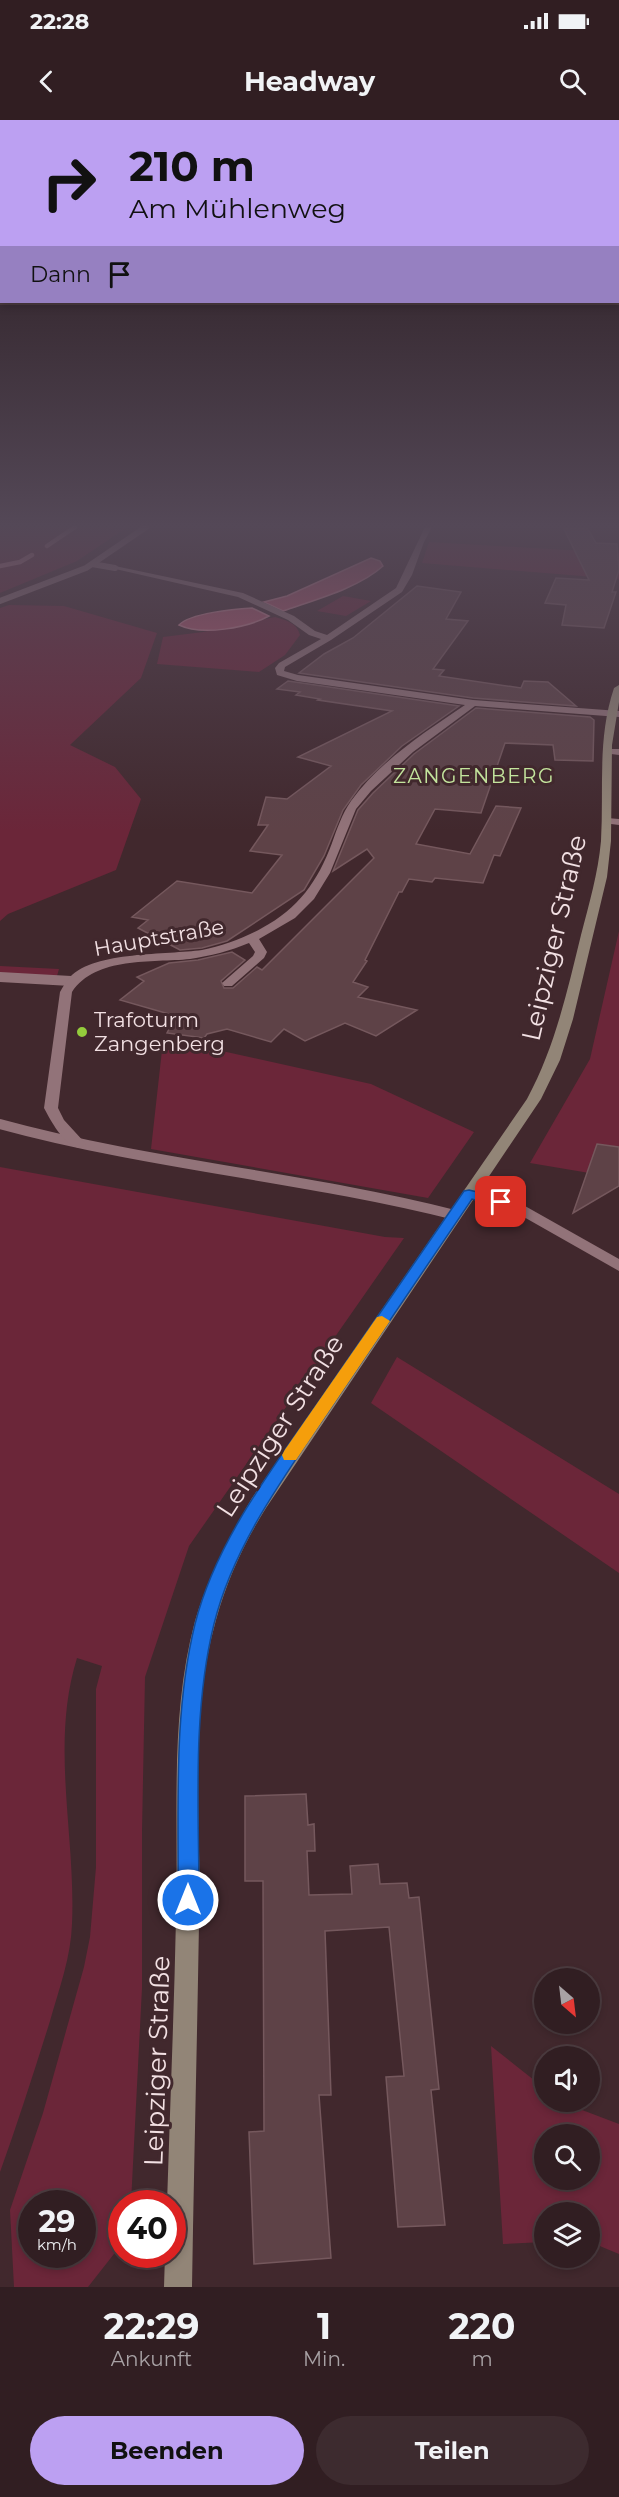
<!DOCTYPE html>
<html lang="de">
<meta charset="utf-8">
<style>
:root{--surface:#311e22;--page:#3d2b2f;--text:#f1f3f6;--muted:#a8a2a5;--line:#4c3c40;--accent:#bca0f2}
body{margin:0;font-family:Montserrat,sans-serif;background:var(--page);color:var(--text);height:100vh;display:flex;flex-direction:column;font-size:22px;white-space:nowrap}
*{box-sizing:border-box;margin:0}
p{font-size:20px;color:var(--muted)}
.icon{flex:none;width:33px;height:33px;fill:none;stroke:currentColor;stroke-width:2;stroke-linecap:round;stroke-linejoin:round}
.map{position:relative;height:2167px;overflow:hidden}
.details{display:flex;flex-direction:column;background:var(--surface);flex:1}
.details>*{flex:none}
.top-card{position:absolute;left:0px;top:0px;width:620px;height:183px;box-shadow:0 3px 9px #0003,0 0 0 2px var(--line);background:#bca0f2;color:#111;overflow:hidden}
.needle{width:39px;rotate:152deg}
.buttons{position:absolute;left:534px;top:1848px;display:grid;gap:12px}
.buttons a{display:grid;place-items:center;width:66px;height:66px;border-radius:50%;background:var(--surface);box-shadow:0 3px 9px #0003,0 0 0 2px var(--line);font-size:30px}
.speed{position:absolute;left:18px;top:2070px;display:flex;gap:12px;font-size:30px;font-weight:700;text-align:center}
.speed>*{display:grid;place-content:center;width:78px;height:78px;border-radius:50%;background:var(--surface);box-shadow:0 3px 9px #0003,0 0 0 2px var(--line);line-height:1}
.speed small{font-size:15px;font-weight:400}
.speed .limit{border:9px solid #d22;background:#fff;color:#111}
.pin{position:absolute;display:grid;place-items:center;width:51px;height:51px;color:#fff;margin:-26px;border-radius:12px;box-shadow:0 3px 9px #0006}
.me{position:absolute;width:66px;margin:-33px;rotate:0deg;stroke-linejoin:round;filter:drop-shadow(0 0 4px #0008)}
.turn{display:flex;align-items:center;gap:21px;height:126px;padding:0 30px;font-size:27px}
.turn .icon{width:78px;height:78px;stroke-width:2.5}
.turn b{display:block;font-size:42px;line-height:51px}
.then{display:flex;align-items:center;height:57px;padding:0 30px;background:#0003;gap:12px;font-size:22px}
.eta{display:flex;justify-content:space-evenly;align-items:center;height:102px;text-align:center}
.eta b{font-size:36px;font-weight:700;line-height:42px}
.action{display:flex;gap:12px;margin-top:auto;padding:12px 30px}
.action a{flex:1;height:69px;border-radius:36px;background:var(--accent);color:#111;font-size:24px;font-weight:700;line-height:69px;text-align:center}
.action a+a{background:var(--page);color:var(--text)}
.status{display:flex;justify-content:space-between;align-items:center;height:42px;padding:0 30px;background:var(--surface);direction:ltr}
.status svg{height:16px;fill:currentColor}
header{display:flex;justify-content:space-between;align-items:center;height:78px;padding:0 30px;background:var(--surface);font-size:27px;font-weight:700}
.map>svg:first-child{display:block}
.green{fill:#6b2639;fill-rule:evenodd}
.water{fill:#b95770;stroke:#ca8092;stroke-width:1.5}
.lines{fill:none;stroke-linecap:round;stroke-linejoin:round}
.stream{stroke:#ca8092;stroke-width:4.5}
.building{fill:#5e4247;stroke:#75585d;stroke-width:1.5}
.lane-far1{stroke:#927379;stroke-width:6}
.lane{stroke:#927379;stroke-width:10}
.street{fill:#927379;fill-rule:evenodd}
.secondary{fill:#928577;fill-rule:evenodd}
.route{fill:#1a73e8;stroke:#114b97;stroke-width:1.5}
.slow{fill:#f59e0b}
.poi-dot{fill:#94cc3c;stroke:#41282d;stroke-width:2}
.labels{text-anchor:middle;stroke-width:6;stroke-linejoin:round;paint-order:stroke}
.far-quarter-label{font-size:20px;letter-spacing:1.5px;fill:#c3e49d;stroke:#41282d}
.street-label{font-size:21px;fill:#f2e0e3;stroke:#41282d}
.poi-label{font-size:21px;fill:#f2e0e3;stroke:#41282d;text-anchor:start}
.near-street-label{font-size:26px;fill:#f2e0e3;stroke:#41282d}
</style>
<div class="status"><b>22:28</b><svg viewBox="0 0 49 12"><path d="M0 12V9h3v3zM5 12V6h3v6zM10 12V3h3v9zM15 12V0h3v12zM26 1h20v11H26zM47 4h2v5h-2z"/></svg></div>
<header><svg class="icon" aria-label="back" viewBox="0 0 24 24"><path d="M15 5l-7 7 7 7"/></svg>Headway<svg class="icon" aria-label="search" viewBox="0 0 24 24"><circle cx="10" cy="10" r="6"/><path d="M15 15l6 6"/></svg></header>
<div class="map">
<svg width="619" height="2167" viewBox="0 0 619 2167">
<rect width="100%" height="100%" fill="#41282d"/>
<path class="green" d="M0,407H118L110,410L126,408L77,441L0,473Z
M429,422L619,433V459L422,443Z
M343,476L371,481L346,496L317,491Z
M9,485L64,486L157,513L141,558L70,625L115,647L141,679L116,750L8,794L0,801V488Z
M275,497C286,500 297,503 300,515L285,535L259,552L157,544L163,517L203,512Z
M619,811V1058L530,1043L590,939Z
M0,846L59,849L57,856L0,854Z
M162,930L222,931L371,964L474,1012L428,1078L151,1029Z
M0,1047L385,1117L404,1118L189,1426L145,1557L142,1711V1868L131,2083L122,2084L121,2125L88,2167H14L10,2090L43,1993L84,1847L90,1817L96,1747V1569L102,1546L77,1538C50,1625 76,1715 72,1804C71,1837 59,1869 50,1901C34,1952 18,2002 0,2052ZM32,2084H82V2134H32Z
M397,1237L619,1374V1453L371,1283Z
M491,1926L544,1968V1982H561L619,2004V2134L590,2122V2092H544V2122L503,2124ZM544,2014H590V2060H544Z"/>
<path class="water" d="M371,438L380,441L383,446C359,468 314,480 283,491L264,482L287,476Z
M252,488L269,496C247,508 202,516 179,505C190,493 235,489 252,488Z"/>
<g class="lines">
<path class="stream" d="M47,426L75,407
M0,446L20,442L32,435"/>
</g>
<path class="building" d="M564,409H588L596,423L617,424L619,450L612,472H616L604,508L562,505L566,485L545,483L556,458L589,460Z
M417,466L461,472L446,499L468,501L433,549L444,550L439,556L521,568L524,561L548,562L576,586L473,578L299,553L324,534L353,518Z
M288,561L459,586L402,626L361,665L343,690L324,736L304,770L227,821L202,828L180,830L138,808L148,800L132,797L177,761L252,773L282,735L250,731L268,705H258L266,677L287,679L331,646L298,637L392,591L318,580L320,579L296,575L300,572L277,569Z
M476,588L590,597L594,600L593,641L555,640L553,625L505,623L481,693L435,689L416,724L470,734L496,686L521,688L500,736L494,735L483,763L435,758L432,762L409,759L402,772H399L365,840L367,841L353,862L368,867L358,877L417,890L376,916L345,903L305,921L284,909L271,922L227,909L207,914L204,918L167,913L176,896L120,880L144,861L137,857L169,843L198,840L232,832L245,840L221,861L224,868H233L257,847L262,850L374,738L367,729L333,751L358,690L373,673L414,634Z
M597,1024L619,1027V1066L573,1093Z
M306,1674L308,1705L314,1704L315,1731H307L309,1775L352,1774L350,1746L378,1744L380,1764L407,1763L409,1778L419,1777L439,1969L431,1970L445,2105L398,2107L386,1957L404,1956L389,1807L325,1811L331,1975H319L331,2138L254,2144L249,2012L264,2011L263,1761H245V1676Z"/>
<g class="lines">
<path class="lane-far1" d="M92,444L115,448
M0,481L86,448L146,407"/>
<path class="lane" d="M0,857L71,861
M0,1004C150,1045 305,1057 455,1095"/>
<path class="street" d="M425,407H432L424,422L412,455L402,472L331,520L285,547L284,551L298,555L473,580L619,591V597L475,586L413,632L371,671L356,689L330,753L314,779L295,798L259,819L267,832L264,838L232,866H224L222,863L253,836L255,832L249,823C230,831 210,836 190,839C152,843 96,836 72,872L58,988L64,1000L86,1024L79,1028C63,1024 51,1001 44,988L60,872C63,867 66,861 70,857C95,831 167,835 202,830C222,826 244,818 262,808C298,789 318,761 332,723C337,709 342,694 351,681C380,641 425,612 465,585L297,561L277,555L275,548L279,543L321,519L309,515L288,500L238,477L111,448L115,446L243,473L294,496L315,511L327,515L396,468Z
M603,629H619V635L603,633Z
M607,698L619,699V705L603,703V699Z
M469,1070L525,1086L619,1139V1151L515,1092L464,1077L462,1074L464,1071Z"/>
<path class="secondary" d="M619,565V582L612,625L611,721L607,757L573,899L560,940L541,979L266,1388C244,1423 227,1460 216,1500C188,1598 202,1703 199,1803C197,1924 194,2046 192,2167H164L165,2134H172V2084H167C170,1988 174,1893 176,1798C179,1700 169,1597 195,1501C208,1457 229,1417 252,1378L527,979C555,927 567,872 581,815C589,784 598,754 601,721C604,669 597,619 614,568Z"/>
</g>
<linearGradient id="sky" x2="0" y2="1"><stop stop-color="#241619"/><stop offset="0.57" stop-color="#544857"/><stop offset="1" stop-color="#544857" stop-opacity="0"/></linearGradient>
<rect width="619" height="711" fill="url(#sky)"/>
<path class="route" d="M469,1070L506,1079L508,1082L501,1086L472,1079C426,1148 379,1217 332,1286C287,1353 234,1423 214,1504C192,1593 199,1689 199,1780L195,1786L188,1789L181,1786L178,1780C179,1688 173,1594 195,1504C216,1421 272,1349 320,1280C368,1210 416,1141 464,1071Z"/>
<path class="slow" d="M382,1196L390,1201L296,1340H284L282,1335L284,1331L377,1197Z"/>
<circle class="poi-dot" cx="82" cy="912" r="6"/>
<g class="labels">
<g class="far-quarter-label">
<text x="474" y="663">ZANGENBERG</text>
</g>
<g class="street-label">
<text transform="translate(159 818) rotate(-10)" y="7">Hauptstraße</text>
</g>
<g class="poi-label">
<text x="94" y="907">Trafoturm<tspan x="94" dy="24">Zangenberg</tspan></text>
</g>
<g class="near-street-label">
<text transform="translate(554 818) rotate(-77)" y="9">Leipziger Straße</text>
<text transform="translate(280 1306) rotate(-57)" y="9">Leipziger Straße</text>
<text transform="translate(157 1941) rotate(-88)" y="9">Leipziger Straße</text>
</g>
</g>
</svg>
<div class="buttons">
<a><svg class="needle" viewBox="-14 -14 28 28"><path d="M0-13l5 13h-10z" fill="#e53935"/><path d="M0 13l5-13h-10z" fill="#a8a2a5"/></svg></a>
<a><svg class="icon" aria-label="sound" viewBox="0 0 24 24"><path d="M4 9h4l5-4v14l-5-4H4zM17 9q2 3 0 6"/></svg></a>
<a><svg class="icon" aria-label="search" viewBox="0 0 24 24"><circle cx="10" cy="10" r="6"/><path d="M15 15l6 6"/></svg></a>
<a><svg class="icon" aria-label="layers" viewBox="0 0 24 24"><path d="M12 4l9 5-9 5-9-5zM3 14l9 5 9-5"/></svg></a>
</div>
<div class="speed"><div>29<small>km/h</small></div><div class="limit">40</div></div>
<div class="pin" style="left:501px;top:1082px;background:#d93025"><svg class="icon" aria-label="arrive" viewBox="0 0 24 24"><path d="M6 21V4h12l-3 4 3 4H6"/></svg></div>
<svg class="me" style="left:188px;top:1780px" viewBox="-20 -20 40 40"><circle r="17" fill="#1a73e8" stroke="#fff" stroke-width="3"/><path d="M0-11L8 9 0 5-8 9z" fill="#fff"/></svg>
<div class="top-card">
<div class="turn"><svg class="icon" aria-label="right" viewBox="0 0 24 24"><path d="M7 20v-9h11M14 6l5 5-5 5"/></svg><div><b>210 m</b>Am Mühlenweg</div></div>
<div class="then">Dann<svg class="icon" aria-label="arrive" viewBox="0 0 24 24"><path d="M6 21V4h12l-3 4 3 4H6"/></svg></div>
</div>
</div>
<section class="details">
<div class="eta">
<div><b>22:29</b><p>Ankunft</p></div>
<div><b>1</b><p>Min.</p></div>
<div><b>220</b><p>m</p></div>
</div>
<div class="action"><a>Beenden</a><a>Teilen</a></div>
</section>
